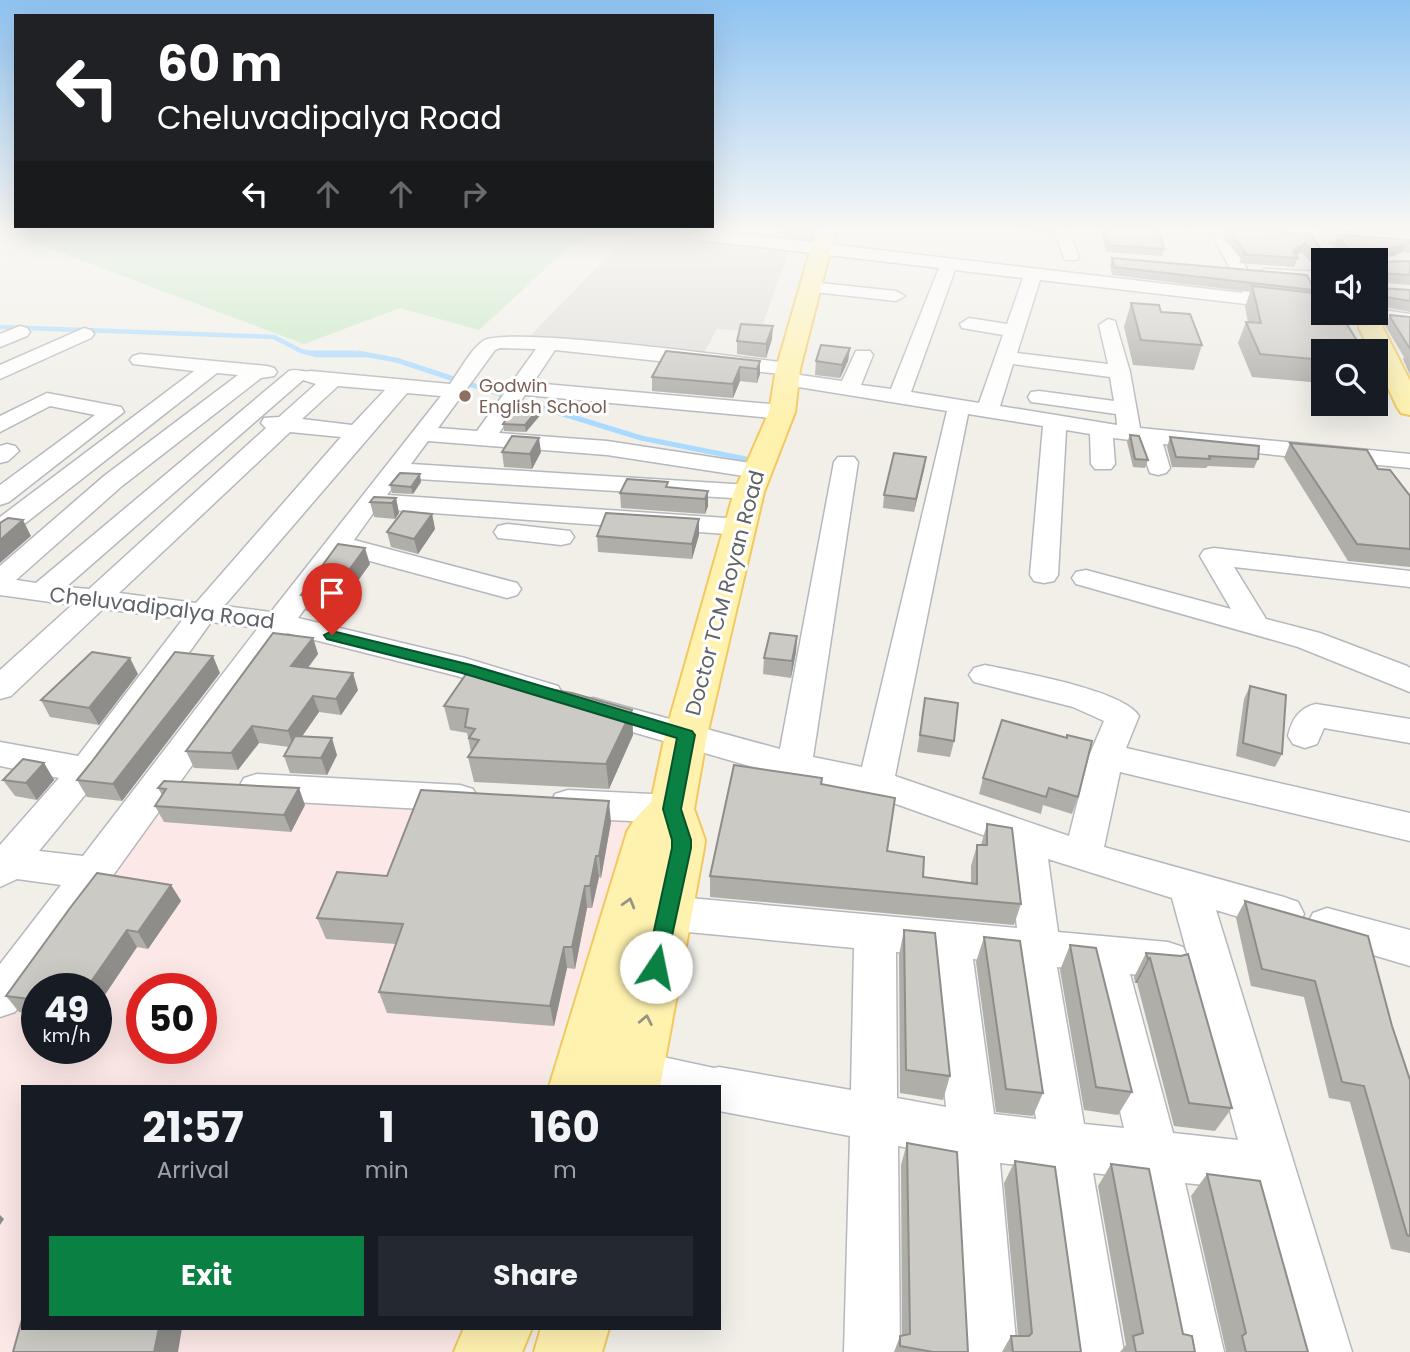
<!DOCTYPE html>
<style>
:root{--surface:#171b24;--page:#242831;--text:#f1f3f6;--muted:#9ea1a6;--accent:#0b8043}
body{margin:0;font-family:Poppins,sans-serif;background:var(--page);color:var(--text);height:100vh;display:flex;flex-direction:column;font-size:26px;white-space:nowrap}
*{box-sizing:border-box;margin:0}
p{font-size:23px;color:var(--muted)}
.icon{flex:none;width:38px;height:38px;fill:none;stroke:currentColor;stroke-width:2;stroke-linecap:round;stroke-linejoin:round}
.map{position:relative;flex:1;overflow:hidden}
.side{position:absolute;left:21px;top:1085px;width:700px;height:245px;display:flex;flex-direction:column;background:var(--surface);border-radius:0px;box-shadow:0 7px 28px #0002}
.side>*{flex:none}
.banner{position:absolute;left:14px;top:14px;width:700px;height:214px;border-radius:0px;box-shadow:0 7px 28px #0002;background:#202124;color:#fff;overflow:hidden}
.controls{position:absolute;left:1311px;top:248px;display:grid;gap:14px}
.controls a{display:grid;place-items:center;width:77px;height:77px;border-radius:0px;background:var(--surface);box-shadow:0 7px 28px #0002;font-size:35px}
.speed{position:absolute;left:21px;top:973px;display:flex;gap:14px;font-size:35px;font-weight:700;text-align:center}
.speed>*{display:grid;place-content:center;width:91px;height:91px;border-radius:50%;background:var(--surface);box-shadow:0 7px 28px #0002;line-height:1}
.speed small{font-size:18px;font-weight:400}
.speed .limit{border:10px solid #d22;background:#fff;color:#111}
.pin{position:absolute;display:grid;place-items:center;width:60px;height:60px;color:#fff;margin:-72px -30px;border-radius:50% 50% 50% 0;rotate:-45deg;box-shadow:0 0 7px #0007}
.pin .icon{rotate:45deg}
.me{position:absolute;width:77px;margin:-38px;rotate:11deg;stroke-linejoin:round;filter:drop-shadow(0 0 5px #0008)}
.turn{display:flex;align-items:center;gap:24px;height:147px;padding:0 28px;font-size:32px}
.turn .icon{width:91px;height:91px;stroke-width:2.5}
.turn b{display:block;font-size:49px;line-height:60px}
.lanes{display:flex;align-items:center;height:66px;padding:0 28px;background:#0003;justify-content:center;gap:35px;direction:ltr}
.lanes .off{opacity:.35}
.eta{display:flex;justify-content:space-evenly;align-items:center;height:119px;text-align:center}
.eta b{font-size:42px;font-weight:700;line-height:49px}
.action{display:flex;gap:14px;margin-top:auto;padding:14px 28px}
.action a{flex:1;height:80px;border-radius:0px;background:var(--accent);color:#fff;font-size:28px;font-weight:700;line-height:80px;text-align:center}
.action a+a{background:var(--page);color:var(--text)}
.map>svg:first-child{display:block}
.industrial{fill:#e0deda}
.medical{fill:#fce8e6;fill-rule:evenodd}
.green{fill:#c5e8c5}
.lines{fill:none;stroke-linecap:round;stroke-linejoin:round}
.stream-far1{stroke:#aadaff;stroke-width:4.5}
.stream{stroke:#aadaff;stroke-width:5}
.minor-casing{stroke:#b5b8bc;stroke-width:3}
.major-casing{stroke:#f2c960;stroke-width:4}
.minor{fill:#fff;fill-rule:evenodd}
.major{fill:#fff2af;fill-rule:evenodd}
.wall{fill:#afaea9}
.shaded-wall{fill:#8f8d8a}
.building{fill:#cccac5;stroke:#8f8d8a;stroke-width:2}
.oneway{stroke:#979581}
.route{fill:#0b8043;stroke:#07532c;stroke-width:2}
.education-dot{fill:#8d6e63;stroke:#fff;stroke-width:2.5}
.labels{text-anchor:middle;stroke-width:6;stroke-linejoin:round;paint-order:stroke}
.far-education-label{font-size:18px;fill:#785e54;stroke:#fff;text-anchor:start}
.street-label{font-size:21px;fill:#5f6368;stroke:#fff}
</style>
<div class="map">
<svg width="1410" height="1352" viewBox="0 0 1410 1352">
<rect width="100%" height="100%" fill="#f1efe8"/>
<path class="industrial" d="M647,228H661L688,237L790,249L760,332L717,329L704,353L528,338L618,246Z"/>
<path class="medical" d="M162,793L634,816L542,1087H23V1328H459L451,1352H0V1014ZM37,989H96V1048H37ZM142,989H201V1048H142Z"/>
<path class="green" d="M598,228L567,249L479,330L400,308L304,344L0,230Z"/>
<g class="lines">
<path class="stream-far1" d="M0,327L274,337L301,351L317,355
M319,355H367"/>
<path class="stream" d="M310,353H354
M358,353L396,360L512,398
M534,405L641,438L751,460"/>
<g class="minor-casing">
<path id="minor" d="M674,228H693L1243,293L1212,234L1195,233L1188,228H1280L1410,236V246L1228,235L1262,295L1323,303V313L1040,280L1017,353L1108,364L1099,325L1108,319L1115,321L1130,372L1140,428L1410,454V468L1163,444L1170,468L1166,473L1158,475L1150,473L1139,441L1113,438L1115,464L1111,469H1095L1091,464L1090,434L1066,430L1058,575L1054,581L1044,583L1034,581L1030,575L1043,426L968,414L895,776L1069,836L1089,756L1104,721L1073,707L974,682L969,675L974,668L985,665C1018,672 1124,690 1139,716L1126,748L1410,813V841L1120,772L1104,847L1284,897L1298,902L1304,914L1298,926L1284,931L1216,910L1352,1352H1296L1252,1190L1185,1183L1224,1352H1168L1135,1178L1093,1173L1124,1352H1068L1043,1168L1000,1163L1017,1352H961L950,1156L898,1146L900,1352H844L850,1136L719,1111V1087H618L612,1073L619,1058L635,1051L714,1068L719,1067L851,1090L854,948L667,930L653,925L647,913L653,901L667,896L1017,928L1008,844L871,795L794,779L581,717L577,709L581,701L593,698L780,749L834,462L838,457H854L858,462L813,757L862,767L947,411L786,385L779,383L776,379L780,374L555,350L533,383L782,405L790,407L793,412L790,417L782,419L525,395L499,433L607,441L757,464L766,466L769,471L766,476L757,478L607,455L428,441L411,464L749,485L758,487L761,492L758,497L749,499L400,478L387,495L741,519L750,521L754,527L750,533L741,535L376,509L354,540L517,583L521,589L517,595L507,598L344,554L298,618L465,658L558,686L563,694L558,702L547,705L457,676L287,633L15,1012L0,1017V964L61,885L17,879L0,887V845L59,778L0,766V742L78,756L183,619L103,609L11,696L0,699V670L72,605L0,595V566L104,476L238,375L217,373L9,536L0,538V517L194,371L133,364L130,360L133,356L140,354L267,366L274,368L277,372L274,376L261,378L122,486L16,580L36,583L289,371C298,368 303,373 311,371L450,384C459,372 470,350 483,341C506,325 744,358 788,363L795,365L798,369L793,374L842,381L856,351H870L873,355L861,385L891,389L939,268L691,239ZM955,270L1023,278L1007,324L969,318L960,324L962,328L1003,335L979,403L911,392ZM500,348L536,349L477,431L438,428L495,350ZM1013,364L1110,377L1114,401L1039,391L1031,392L1028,397L1031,402L1039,403L1116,414L1117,425L1000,406ZM303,380L316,384L279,417L264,418L261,423L266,428L89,589L66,587ZM338,386L385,390L352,425L302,419ZM407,393L441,396L271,612L224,606ZM290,432L341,437L196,603L119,593ZM211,622L258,628L83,856L39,851L98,779ZM1048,859L1172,898L1238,1140L1173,1133L1130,974L1168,978L1183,973L1189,960L1183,947L1168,942L1058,932ZM896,952L931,955L946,1107L897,1098ZM973,959L1014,963L1036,1119L994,1114ZM1057,967L1087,970L1124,1128L1084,1124Z
M1053,228H1068L1079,257L1077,260H1065Z
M1265,269L1323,272V282L1259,278L1256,274Z
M811,282L896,291L905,296L896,301L805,291L802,287Z
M1376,309L1410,314V326L1365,319L1356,313H1376Z
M20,326L27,328L30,332L27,336L0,347V334Z
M84,328L91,330L94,334L91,338L0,379V365Z
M47,393L121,407L124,412L9,502L0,505V485L95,415L50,406L0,432V416Z
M7,444L15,446L19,451L8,461L0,463V446Z
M507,524L570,531L574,537L570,543L561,545L498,538L494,532L498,526Z
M1214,548L1410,571V587L1234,567L1266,619L1320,633L1407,666L1410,668V692L1298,647L1076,584L1072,578L1076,572L1086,570L1231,609L1200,556L1204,550Z
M1316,704L1410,719V743L1324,728L1317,744L1305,748L1293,744L1288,736C1292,719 1299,708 1316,704Z
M257,774L460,785L473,789L478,798L473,807L460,811L257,800L244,796L239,787L244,778Z
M568,790L672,795L685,799L690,809L685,819L672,823L568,818L555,814L550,804L555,794Z
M1327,908L1410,930V966L1313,937L1307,925L1313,913Z"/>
</g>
<g class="major-casing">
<path id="major" d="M820,228H839L831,248L800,369L795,412L764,492L707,735L694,809L705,840L704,848L660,1087H549L627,832L634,820L651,802L665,735L734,492L769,412L776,369L811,248Z
M1299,228H1318L1343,261H1323Z
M1376,308L1380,313L1383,328L1410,381V415L1401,413L1397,407L1376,362V352H1371L1359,328L1358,313H1376Z
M464,1328H532L522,1352H454Z
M541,1328H609L602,1352H534Z"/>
</g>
<use href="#minor" class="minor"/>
<use href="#major" class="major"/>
</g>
<path class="wall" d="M783,228H818L812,240L783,236Z
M989,228H1054L1053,233Z
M1100,228H1158L1164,249L1162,256L1106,252Z
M1331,228H1410V233Z
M1226,229L1310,234L1324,253L1341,254L1333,244L1337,235L1410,240V253L1402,252L1394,256L1378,258L1380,262L1410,261V285L1377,282L1378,285L1380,288L1410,290V312L1376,305V307V261H1323V269L1315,258L1310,261L1301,252L1296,256L1298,258L1294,267L1239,263L1241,259L1223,237Z
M1112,258L1314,290L1313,293L1323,352V383L1252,377L1238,343L1246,322H1248L1245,307L1250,292L1112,275L1110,266Z
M1131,303L1161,312L1202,345L1194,370L1133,365L1124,327Z
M1390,315L1410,317V375L1403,359L1404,357L1386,327L1385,325Z
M772,339L766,358L737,354V341Z
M850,348L848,361L840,378L815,375L816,361Z
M760,361V374L757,383L740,381L733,398L652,391V377Z
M541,406L542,413L526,432L504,431L503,424Z
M1130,435L1148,460L1145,468L1133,467L1127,442Z
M1170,437L1258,459L1254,468L1208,466L1206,468L1172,467L1167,447Z
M1290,443L1378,469L1410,496V567L1348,561L1284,458Z
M502,452H541L532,469L504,467Z
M926,457L914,512L883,508L884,495Z
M421,482L413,494L392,493L390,485Z
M668,488L708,491V506L705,514L621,508L620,493Z
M396,498L399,513L395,519L374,517L370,502Z
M432,514L435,529L418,554L391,547L387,532Z
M699,535L692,559L598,552L597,536Z
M370,564L334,614L306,611L301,595Z
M797,636L796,652L791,678L763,674L764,658Z
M313,638L318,654L308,668L358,690L341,715L319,712L302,736L337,755L327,775L290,773L284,756L289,747L259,743L238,770L194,768L186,751Z
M220,673L122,801L87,797L77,780Z
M138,674L99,725L50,717L41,700Z
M1250,686L1282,754L1275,767L1236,756L1244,699Z
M925,698L954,741L950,757L917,752Z
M444,706L632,710L633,735L609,789L474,782L468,757L471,752L467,733L450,730Z
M1002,720L1078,797L1072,814L1043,805L1041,814L979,794L983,778Z
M44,763L54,780L37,800L15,796L3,780Z
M821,784L887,851L923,877L971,883V866L977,845H981L987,824L1021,904L1014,925L710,897V876Z
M158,788L305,805L291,832L164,822L155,806L162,795Z
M611,822L601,878L599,877L592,908H587L575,969L567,968L554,1026L387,1013L379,992L396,944L326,939L317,918L387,876Z
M171,885L181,901L148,949L137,947L96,1008V989H37V1014L19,1012L6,996Z
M1245,901L1392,1026L1410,1080V1253L1391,1249L1350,1102L1329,1098L1304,997L1251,986L1236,918Z
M904,930L950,1076L943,1100L900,1093L899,955Z
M984,937L1043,1093L1033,1116L996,1112L976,962Z
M1070,945L1132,1092L1118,1115L1084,1110L1060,970Z
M1146,953L1181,956L1232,1108L1215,1131L1174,1126L1137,983H1135L1134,977Z
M907,1143L968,1352H894L900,1336H902L901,1165Z
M1015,1161L1081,1352H1002L1011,1336H1018L1004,1183Z
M1111,1164L1183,1334L1195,1352H1120L1126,1345L1098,1186Z
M1207,1174L1308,1352H1225L1226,1351L1191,1196Z"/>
<path class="shaded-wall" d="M813,228H818L812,240Z
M1305,243L1301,252L1293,258V251Z
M1406,243L1402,252L1394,256L1370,258L1371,252L1374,249Z
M1318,249L1315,258L1310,261L1313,252Z
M773,326L772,339L766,358V344Z
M850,348L848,361L840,378L842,365Z
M760,361V374L757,383V369Z
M740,367V381L733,398V384Z
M541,406L542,413L526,432L525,425Z
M539,438L541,452L532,469L530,454Z
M926,457L924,470L914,512L916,499Z
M420,474L421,482L413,494L411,487Z
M708,491V506L705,514V499Z
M396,498L399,513L395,519L392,503Z
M432,514L435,529L418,554L414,539Z
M699,519V535L692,559V544Z
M23,520L31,536L0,563V540Z
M365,548L370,564L334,614L329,598Z
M797,636L796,652L791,678L792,661Z
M313,638L318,654L297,682L291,666Z
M213,656L220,673L122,801L113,784Z
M130,658L138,674L99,725L89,708Z
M353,673L358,690L341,715L336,699Z
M313,696L319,712L294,748L288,731Z
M632,710L633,735L609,789L606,764Z
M252,726L259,743L238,770L231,753Z
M332,738L337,755L327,775L321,758Z
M44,763L54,780L37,800L26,783Z
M299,788L305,805L291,832L284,815Z
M609,801L611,822L601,878L599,856Z
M596,856L599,877L592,908L590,886Z
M171,885L181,901L148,949L138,932Z
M585,886L587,908L575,969L572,947Z
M127,930L137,947L96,1008V989H86Z
M564,947L567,968L554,1026L550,1006Z
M1150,958L1137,983H1135L1148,959Z
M0,1215L4,1219L0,1225Z
M159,1328H182L178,1352H154Z"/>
<path class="building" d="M1103,228H1158L1164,249L1108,245Z
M1226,229L1310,234L1324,253L1347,255L1349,250L1337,235L1410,240V243H1406L1398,247L1374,249L1371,252L1377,255L1380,262L1410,261V275L1380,273L1377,276L1378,285L1380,288L1410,290V301L1380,296L1378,301H1376V261H1328L1318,249L1313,252L1305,243L1293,251L1298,258L1242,254L1246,253Z
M1112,258L1307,275L1314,290L1114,267Z
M1252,286L1323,294V313H1340L1364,352H1323V360L1260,354L1246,322L1261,323Z
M1131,303L1159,305L1161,312L1190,314L1202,345L1141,340Z
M1390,315L1410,317V349L1390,317Z
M741,324L773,326L766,344L737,341Z
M821,345L850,348L842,365L816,361Z
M666,351L760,361L757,369L740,367L733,384L652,377Z
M519,400L541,406L525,425L503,424Z
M1130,435L1139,436L1148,460L1135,459Z
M512,436L539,438L530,454L502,452Z
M1170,437L1259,446L1258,459L1209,456L1210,459L1176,457Z
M1290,443L1367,450L1378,469L1390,470L1410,496V549L1357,544Z
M894,453L926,457L916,499L884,495Z
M400,473L420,474L411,487L390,485Z
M627,479L668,482L666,487L708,491L705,499L620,493Z
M374,497L396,498L392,503L370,502Z
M403,511L432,514L414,539L387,532Z
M606,513L699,519L692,544L597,536Z
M8,518L23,520L0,540V523Z
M338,544L365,548L329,598L301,595Z
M273,633L313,638L291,666L353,673L336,699L313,696L288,731L252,726L231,753L186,751Z
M770,633L797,636L792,661L764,658Z
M92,652L130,658L89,708L41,700Z
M175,652L213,656L113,784L77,780L90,764Z
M466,674L572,693L632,710L606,764L468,757L479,740L469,738L475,729L465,727L468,709L444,706Z
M1250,686L1286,695L1282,754L1243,743Z
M925,698L958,703L954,741L920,735Z
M1002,720L1067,738V735L1092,741L1078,797L1049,788L1046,797L983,778Z
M295,736L332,738L321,758L284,756Z
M23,759L44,763L26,783L3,780Z
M734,765L822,778L821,784L895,798L887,851L924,857L923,877L977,884V845H987V824L1012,828L1021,904L710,876Z
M164,781L299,788L284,815L155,806L166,789L158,788Z
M421,790L609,801L599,856H596L590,886H585L572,947H564L550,1006L379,992L403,924L317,918L337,872L387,876Z
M97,873L171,885L138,932L127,930L86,989H37V1000L6,996L70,908Z
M1245,901L1368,936L1392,1026L1410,1080V1236L1407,1235L1364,1086L1342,1082L1315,981L1262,969Z
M904,930L935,933L950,1076L906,1070Z
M984,937L1020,941L1043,1093L1006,1089Z
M1070,945L1096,948L1132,1092L1096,1087Z
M1146,953L1181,956L1188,954L1232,1108L1189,1103L1150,958L1148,959Z
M907,1143L957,1152L968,1352H933L900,1346V1336L910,1334Z
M1015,1161L1055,1167L1081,1352H1013L1011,1336H1029L1032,1333Z
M1111,1164L1149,1169L1183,1334L1192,1336L1195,1352H1136L1133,1336L1143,1333Z
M1207,1174L1260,1181L1308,1352H1246L1242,1336L1246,1333Z
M23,1316V1328H159L154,1352H13Z"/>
<defs><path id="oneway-chevron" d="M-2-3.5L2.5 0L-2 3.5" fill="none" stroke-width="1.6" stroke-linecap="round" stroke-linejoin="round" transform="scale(1.75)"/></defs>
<g class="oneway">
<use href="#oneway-chevron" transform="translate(629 903) rotate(-74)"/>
<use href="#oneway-chevron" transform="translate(646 1020) rotate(-79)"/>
</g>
<linearGradient id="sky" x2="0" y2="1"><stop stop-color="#8fc3f1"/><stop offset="0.55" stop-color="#f9f8f5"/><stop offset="1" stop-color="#f9f8f5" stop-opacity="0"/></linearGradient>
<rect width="1410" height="418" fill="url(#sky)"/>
<path class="route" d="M332,631L471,665L692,731L695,735L681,809L691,840V848L664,973L656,976L649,973L646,967L672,848V840L663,809L677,738L462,673L327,639L324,635Z"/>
<circle class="education-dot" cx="465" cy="396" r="7"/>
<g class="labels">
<g class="far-education-label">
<text x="479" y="392">Godwin<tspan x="479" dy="21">English School</tspan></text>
</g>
<g class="street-label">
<text transform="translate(725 593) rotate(-75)" y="7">Doctor TCM Royan Road</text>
<text transform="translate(162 608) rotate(7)" y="7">Cheluvadipalya Road</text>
</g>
</g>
</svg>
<div class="controls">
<a><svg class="icon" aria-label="sound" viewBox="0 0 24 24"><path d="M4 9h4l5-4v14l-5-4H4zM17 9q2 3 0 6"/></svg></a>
<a><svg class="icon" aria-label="search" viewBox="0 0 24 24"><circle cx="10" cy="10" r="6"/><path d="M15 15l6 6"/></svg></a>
</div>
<div class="speed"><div>49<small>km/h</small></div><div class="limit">50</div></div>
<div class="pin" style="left:332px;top:635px;background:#d93025"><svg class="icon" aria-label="arrive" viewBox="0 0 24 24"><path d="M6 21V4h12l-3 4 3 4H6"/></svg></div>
<svg class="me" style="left:656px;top:967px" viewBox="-20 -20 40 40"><circle r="19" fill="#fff"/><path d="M0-13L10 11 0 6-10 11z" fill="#0b8043"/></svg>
<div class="banner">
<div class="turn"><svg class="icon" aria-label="left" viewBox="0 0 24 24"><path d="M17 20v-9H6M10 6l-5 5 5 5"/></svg><div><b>60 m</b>Cheluvadipalya Road</div></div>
<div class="lanes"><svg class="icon" aria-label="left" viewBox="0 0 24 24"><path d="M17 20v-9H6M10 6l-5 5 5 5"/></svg><svg class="icon off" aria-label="ahead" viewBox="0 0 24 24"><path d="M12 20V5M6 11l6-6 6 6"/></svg><svg class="icon off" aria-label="ahead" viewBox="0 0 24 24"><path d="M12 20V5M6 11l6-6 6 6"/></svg><svg class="icon off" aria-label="right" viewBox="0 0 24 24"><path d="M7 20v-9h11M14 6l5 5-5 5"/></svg></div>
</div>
<section class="side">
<div class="eta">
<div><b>21:57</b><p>Arrival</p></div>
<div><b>1</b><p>min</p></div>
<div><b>160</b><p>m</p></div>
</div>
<div class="action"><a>Exit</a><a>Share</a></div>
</section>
</div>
